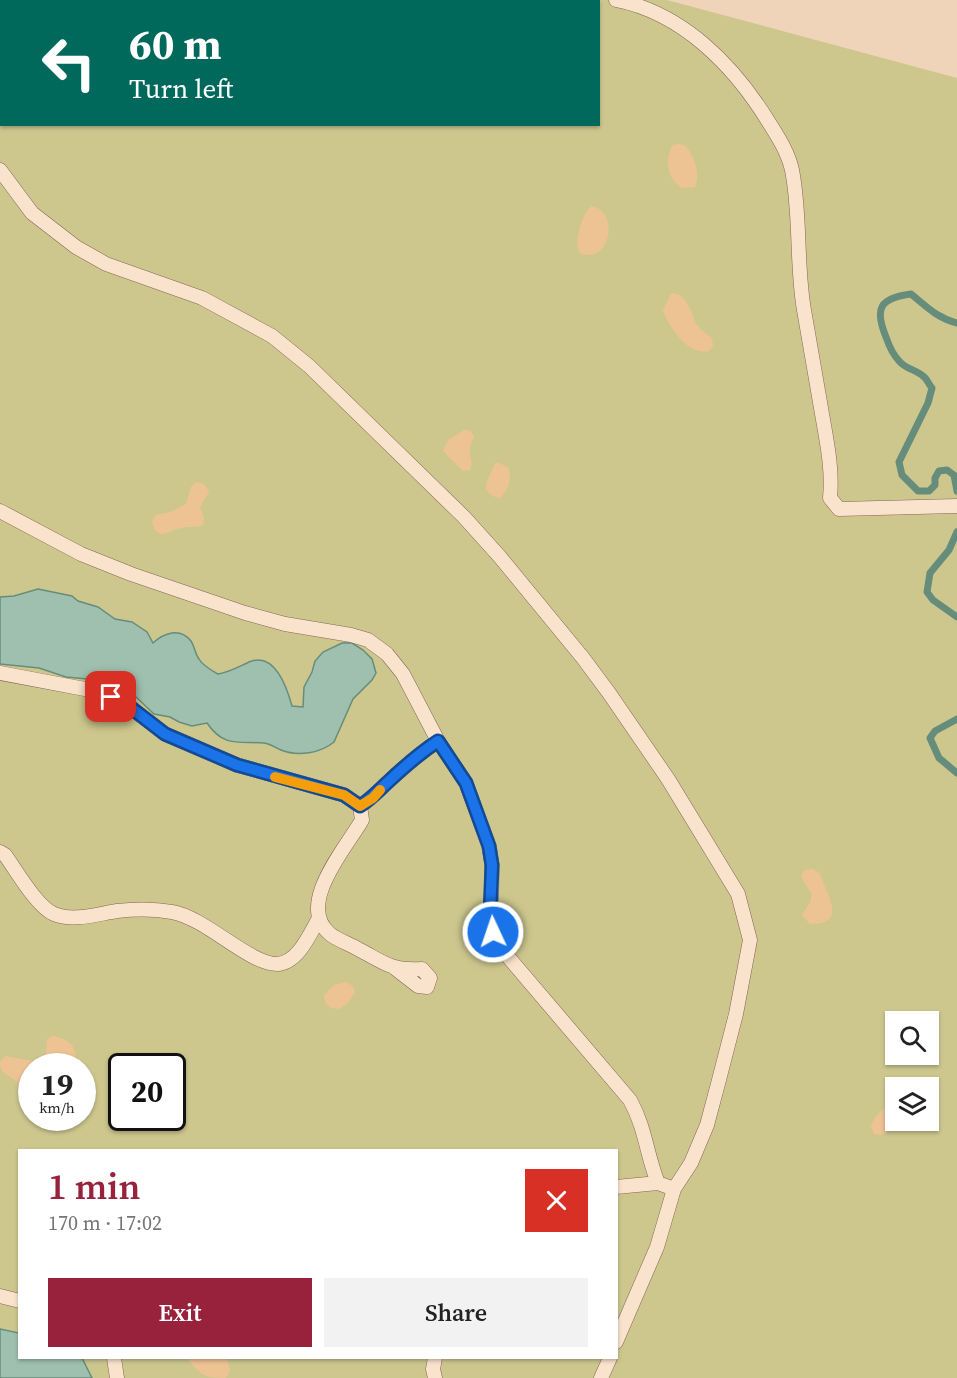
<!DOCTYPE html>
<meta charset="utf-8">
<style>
:root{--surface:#fff;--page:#f2f2f2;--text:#222;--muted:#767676;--accent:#98213c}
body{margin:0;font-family:"Source Serif 4",serif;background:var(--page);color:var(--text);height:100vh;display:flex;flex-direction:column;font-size:22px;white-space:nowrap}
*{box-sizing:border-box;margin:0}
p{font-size:20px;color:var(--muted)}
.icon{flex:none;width:33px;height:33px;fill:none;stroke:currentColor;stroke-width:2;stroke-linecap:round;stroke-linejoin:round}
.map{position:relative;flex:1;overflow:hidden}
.sheet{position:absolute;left:18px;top:1149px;width:600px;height:210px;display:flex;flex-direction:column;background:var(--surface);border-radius:0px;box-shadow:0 2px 4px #0004}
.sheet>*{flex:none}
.top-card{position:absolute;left:0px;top:0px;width:600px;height:126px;box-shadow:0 2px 4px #0004;background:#00695c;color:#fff;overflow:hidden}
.tools{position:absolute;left:885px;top:1011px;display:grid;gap:12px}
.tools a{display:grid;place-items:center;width:54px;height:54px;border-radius:0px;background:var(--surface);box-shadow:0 2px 4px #0004;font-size:30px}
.speed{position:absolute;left:18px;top:1053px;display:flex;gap:12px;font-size:30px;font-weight:700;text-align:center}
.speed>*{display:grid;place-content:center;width:78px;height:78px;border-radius:50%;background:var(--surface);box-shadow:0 2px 4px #0004;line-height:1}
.speed small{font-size:15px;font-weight:400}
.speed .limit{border:3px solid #111;border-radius:9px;background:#fff;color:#111}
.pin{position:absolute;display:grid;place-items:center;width:51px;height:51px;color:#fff;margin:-26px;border-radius:12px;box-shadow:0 3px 9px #0006}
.me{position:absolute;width:66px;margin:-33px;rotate:357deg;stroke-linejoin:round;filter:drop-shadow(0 0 4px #0008)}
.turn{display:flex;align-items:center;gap:21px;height:126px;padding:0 30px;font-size:27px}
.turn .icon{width:78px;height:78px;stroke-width:2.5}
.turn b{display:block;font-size:42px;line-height:51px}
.round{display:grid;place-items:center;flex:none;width:63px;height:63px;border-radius:0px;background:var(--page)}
.overview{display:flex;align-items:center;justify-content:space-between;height:102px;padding:0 30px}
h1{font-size:36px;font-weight:600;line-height:45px;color:var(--accent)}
.button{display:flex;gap:12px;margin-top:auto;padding:12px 30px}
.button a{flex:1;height:69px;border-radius:0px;background:var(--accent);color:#fff;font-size:24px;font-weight:600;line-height:69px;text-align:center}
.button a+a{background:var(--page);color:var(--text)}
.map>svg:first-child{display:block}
.green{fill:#cdc78e;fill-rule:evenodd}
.sand{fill:#eec394}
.water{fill:#9fc0af;stroke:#668d7b;stroke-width:1.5}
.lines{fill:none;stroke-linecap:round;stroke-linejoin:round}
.stream{stroke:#668d7b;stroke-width:7}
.lane-casing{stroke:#866454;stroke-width:15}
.lane{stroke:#fae3cd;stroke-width:14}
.route-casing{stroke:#114b97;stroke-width:15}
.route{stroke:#1a73e8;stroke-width:10}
.slow{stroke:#f59e0b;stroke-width:10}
</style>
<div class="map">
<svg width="957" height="1378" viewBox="0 0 957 1378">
<rect width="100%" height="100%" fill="#efd4ba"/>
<path class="green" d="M0,0H667L957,78V1378H0ZM2,2H598V124H2ZM896,1022H928V1054H896ZM32,1066H82V1118H32ZM122,1066H172V1118H122ZM896,1088H928V1120H896ZM20,1150H616V1358H20Z"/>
<path class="sand" d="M678,144L686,146C694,158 701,173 695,187L682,188C667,179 664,160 673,145Z
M592,206C621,213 609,266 580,253C573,244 582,212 592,206Z
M671,293C688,294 691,313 697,325C701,331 707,334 712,338L713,346L709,351C688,356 670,328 663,311Z
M464,430L471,431L474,437C464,455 475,458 470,470L463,471L443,451L448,440Z
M496,462L508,467C512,478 509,490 500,498L493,496L486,490L487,481Z
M196,482C203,483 207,485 209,492L200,507L204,517L203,525C195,528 189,526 181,528C173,529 169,534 161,534L155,530L152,522L156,515L171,512L186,504L191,487Z
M813,869L820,874C826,893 849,925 810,924L802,915L811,901V893L801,877L804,870Z
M345,982L353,986L355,992L348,1003L339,1009L331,1008L325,1003L324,995L334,985Z
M53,1036C69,1040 76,1044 76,1062L71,1066H32L31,1095C25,1091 21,1085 16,1081C8,1074 0,1074 0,1062L5,1056L37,1062L46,1054L47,1039Z
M892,1102L895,1103L897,1123C890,1132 885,1136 874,1134L871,1126L875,1117Z
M187,1358H227L230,1370L226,1378C205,1378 200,1375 187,1358Z"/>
<path class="water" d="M38,589L72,596L78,601L98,607L115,619L132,622L147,632L153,643C164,633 180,627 191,641C195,647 195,654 199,659C203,666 211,670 218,674C230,672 238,667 249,662C275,651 287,688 292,706L303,707L304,687L312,672L315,661L323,652L342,643H352L363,650L372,659L376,673L372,680L353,699L334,742C321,753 298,757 281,750C276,748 271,744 264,743C239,741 224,748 207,723L192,726L179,722L170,717L154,714L134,695L122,688L107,685L98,680L66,677L39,668L0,664V597L14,596Z
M0,1329L19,1333L20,1358H82L92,1378H0Z"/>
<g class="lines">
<path class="stream" d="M957,323C937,318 927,307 911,294C880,298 874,308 886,337C889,346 893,355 900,362C906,369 917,370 924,377C927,379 929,385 932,388L928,403L899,462L902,475L918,491H929L935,485V478L939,471L947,470L954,475L957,491
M957,532L949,550L930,573L927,592L933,600L957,617
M957,719L935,731L930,738L939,758L957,773"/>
<g class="lane-casing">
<path id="lane" d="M616,0C683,13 734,66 768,121C778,137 788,152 792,170C801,216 796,264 804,310C810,343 815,375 821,408C826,438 833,468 830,498L839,509L957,506
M0,170L32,213L76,247L106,264L202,298L272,336L309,366L464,517L500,557L583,658L609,693L668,779L738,894L750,940L736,1014L719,1080L707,1125L691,1163L674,1189L657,1247L616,1342
M0,511L81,554L131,574L245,613L285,624L351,635L368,640L387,654L403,674L438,741L466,783L489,846L492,865L491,916L493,932L504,952L630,1100C646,1129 646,1153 658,1183L674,1189
M0,673L90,690L111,697L130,707L165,734L237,765L344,795L360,806C371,799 379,790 389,781C405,766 420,753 438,741
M360,806L362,820C346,848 295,905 330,934C337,940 350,944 358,949C385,963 391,971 422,969L430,978L427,987L418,986L396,969
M0,852L5,855C16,870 37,907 54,914C74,922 97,914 117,911C134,909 155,909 172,912C206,918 249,964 277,964C298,963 310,934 319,918
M616,1187L658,1183
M0,1296L20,1301
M114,1358L117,1378
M435,1378L433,1369L435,1358
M601,1378L610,1358"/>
</g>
<use href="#lane" class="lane"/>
</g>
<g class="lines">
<g class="route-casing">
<path id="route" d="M111,697L130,707L165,734L237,765L344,795L360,806C371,799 379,790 389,781C405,766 420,753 438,741L466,783L489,846L492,865L490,916L493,932"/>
</g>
<use href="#route" class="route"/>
<path class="slow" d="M275,777L344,795L360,806L373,798L380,790"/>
</g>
</svg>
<div class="tools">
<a><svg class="icon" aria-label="search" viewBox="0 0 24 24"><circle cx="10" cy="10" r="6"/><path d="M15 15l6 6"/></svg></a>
<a><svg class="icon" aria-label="layers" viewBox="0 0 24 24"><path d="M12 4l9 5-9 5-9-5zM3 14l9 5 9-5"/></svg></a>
</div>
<div class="speed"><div>19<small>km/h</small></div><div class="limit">20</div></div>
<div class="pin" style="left:111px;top:697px;background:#d93025"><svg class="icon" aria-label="arrive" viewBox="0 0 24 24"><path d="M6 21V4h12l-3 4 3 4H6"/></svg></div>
<svg class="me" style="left:493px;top:932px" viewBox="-20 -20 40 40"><circle r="17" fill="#1a73e8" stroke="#fff" stroke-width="3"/><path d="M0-11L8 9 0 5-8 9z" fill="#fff"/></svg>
<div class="top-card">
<div class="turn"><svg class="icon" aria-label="left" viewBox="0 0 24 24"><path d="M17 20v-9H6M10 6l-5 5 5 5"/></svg><div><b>60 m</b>Turn left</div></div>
</div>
<section class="sheet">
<div class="overview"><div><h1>1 min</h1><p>170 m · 17:02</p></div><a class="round" style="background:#d93025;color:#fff"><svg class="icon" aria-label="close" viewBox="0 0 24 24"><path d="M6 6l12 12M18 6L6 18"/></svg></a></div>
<div class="button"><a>Exit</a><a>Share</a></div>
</section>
</div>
